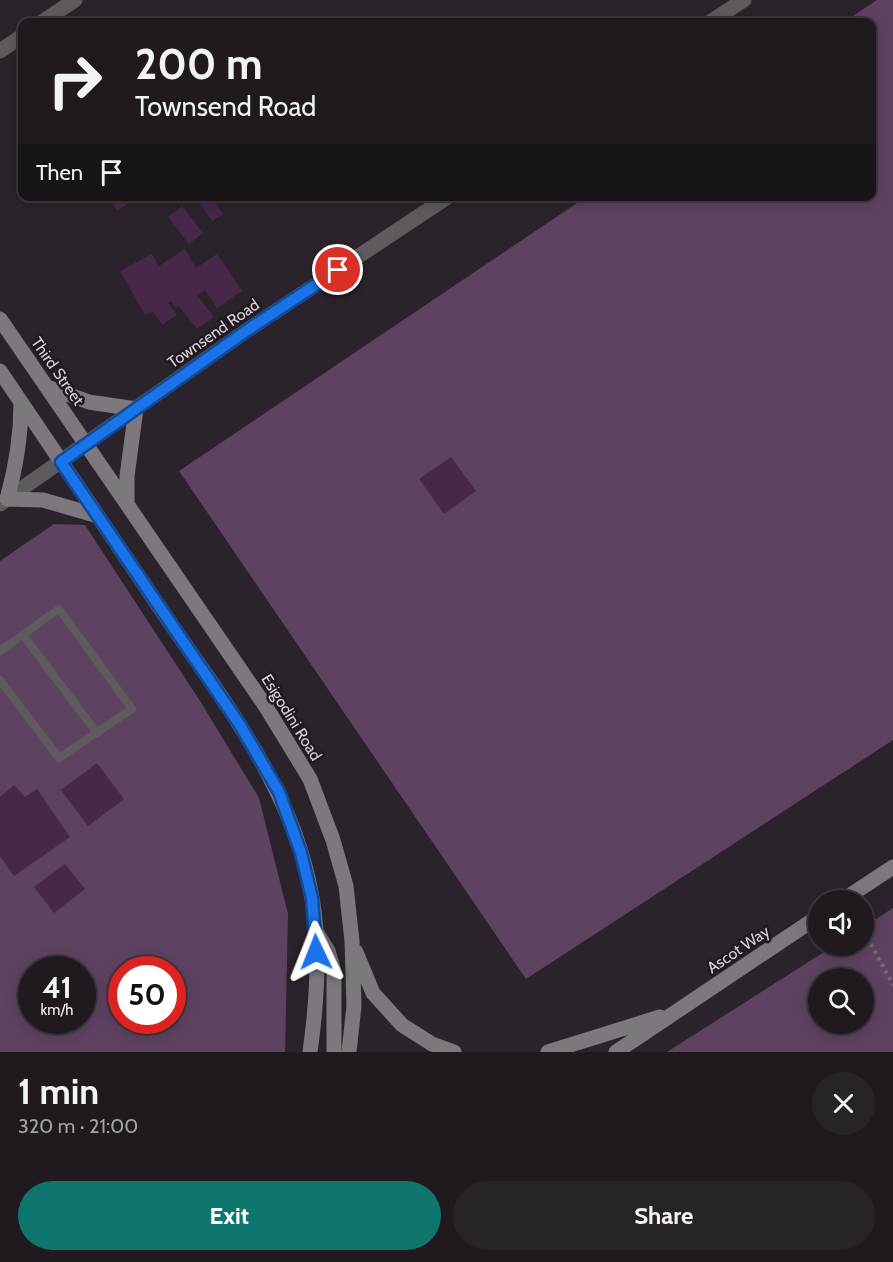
<!DOCTYPE html>
<meta charset="utf-8">
<style>
:root{--surface:#201a20;--page:#282329;--text:#f1f3f6;--muted:#a2a1a5;--line:#3d383e;--accent:#0f766e}
body{margin:0;font-family:Cabin,sans-serif;background:var(--page);color:var(--text);height:100vh;display:flex;flex-direction:column;font-size:22px;white-space:nowrap}
*{box-sizing:border-box;margin:0}
p{font-size:20px;color:var(--muted)}
.icon{flex:none;width:33px;height:33px;fill:none;stroke:currentColor;stroke-width:2;stroke-linecap:round;stroke-linejoin:round}
.map{position:relative;height:1052px;overflow:hidden}
.details{display:flex;flex-direction:column;background:var(--surface);flex:1}
.details>*{flex:none}
.banner{position:absolute;left:18px;top:18px;width:858px;height:183px;border-radius:12px;box-shadow:0 3px 15px #0003,0 0 0 2px var(--line);background:#201a20;color:var(--text);overflow:hidden}
.fabs{position:absolute;left:808px;top:890px;display:grid;gap:12px}
.fabs a{display:grid;place-items:center;width:66px;height:66px;border-radius:50%;background:var(--surface);box-shadow:0 3px 15px #0003,0 0 0 2px var(--line);font-size:30px}
.speed{position:absolute;left:18px;top:956px;display:flex;gap:12px;font-size:30px;font-weight:700;text-align:center}
.speed>*{display:grid;place-content:center;width:78px;height:78px;border-radius:50%;background:var(--surface);box-shadow:0 3px 15px #0003,0 0 0 2px var(--line);line-height:1}
.speed small{font-size:15px;font-weight:400}
.speed .limit{border:9px solid #d22;background:#fff;color:#111}
.pin{position:absolute;display:grid;place-items:center;width:51px;height:51px;color:#fff;margin:-26px;border:3px solid #fff;border-radius:50%;box-shadow:0 2px 6px #0007}
.me{position:absolute;width:66px;margin:-33px;rotate:358deg;stroke-linejoin:round;filter:drop-shadow(0 0 4px #0008)}
.turn{display:flex;align-items:center;gap:21px;height:126px;padding:0 18px;font-size:27px}
.turn .icon{width:78px;height:78px;stroke-width:2.5}
.turn b{display:block;font-size:42px;line-height:51px}
.then{display:flex;align-items:center;height:57px;padding:0 18px;background:#0003;gap:12px;font-size:22px}
.round{display:grid;place-items:center;flex:none;width:63px;height:63px;border-radius:32px;background:var(--page)}
.headline{display:flex;align-items:center;justify-content:space-between;height:102px;padding:0 18px}
h1{font-size:36px;font-weight:700;line-height:45px}
.button{display:flex;gap:12px;margin-top:auto;padding:12px 18px}
.button a{flex:1;height:69px;border-radius:36px;background:var(--accent);color:#fff;font-size:24px;font-weight:700;line-height:69px;text-align:center}
.button a+a{background:var(--page);color:var(--text)}
.map>svg:first-child{display:block}
.green{fill:#5e4360;fill-rule:evenodd}
.building{fill:#472849}
.lines{fill:none;stroke-linecap:round;stroke-linejoin:round}
.path{stroke:#726b72;stroke-width:4;stroke-dasharray:3 4.5;stroke-linecap:butt}
.service{stroke:#5e5a5e;stroke-width:8}
.minor{stroke:#5e5a5e;stroke-width:15}
.secondary{stroke:#7d777e;stroke-width:15}
.route-casing{stroke:#114b97;stroke-width:15}
.route{stroke:#1a73e8;stroke-width:10}
.labels{text-anchor:middle;stroke-width:5;stroke-linejoin:round;paint-order:stroke}
.street-label{font-size:16px;fill:#d8d3d8;stroke:#211a22}
</style>
<div class="map">
<svg width="893" height="1052" viewBox="0 0 893 1052">
<rect width="100%" height="100%" fill="#2b232b"/>
<path class="green" d="M877,0H893V740L526,979L179,471L586,197L872,196V22H844Z
M54,524L85,525L200,701L259,798L288,914L285,1052H0V561ZM32,969H82V1020H32ZM122,969H172V1020H122Z
M893,908V1052H667L835,945H864V927ZM819,978H864V1023H819Z"/>
<path class="building" d="M108,196H139L117,211Z
M195,196H211L223,214L212,221Z
M182,206L203,233L189,244L168,217Z
M185,249L196,268L217,254L242,291L217,308L205,290L197,295L214,317L197,329L179,306L176,308L171,301L168,303L177,315L162,325L153,311L145,315L120,271L152,254L159,266Z
M451,457L476,491L444,514L419,479Z
M97,763L124,799L88,826L61,790Z
M14,785L25,797L37,789L70,837L14,876L0,856V797Z
M65,864L85,889L54,913L34,887Z"/>
<g class="lines">
<path class="path" d="M864,931L893,985"/>
<path class="service" d="M23,635L97,733
M0,651L59,609L132,709L59,758L0,680"/>
<path class="minor" d="M42,22L75,0
M710,22L744,0
M0,51L22,36
M0,504L246,331L449,196"/>
<path class="secondary" d="M0,319L266,707L310,779L333,840L346,886L352,941L354,1006L349,1052
M0,371C53,450 106,529 160,608C221,698 294,788 312,898C321,949 317,1002 310,1052
M47,387L89,402L136,409L127,476V503
M21,403C21,436 16,467 7,499L43,500L98,516
M843,900L893,867
M317,933L328,951L334,971V1052
M356,952L373,993L402,1025L432,1044L454,1052
M548,1052L660,1017
M616,1052L819,916"/>
</g>
<g class="lines">
<g class="route-casing">
<path id="route" d="M316,952L312,898L301,853L279,792L240,725L61,462L246,331L338,270"/>
</g>
<use href="#route" class="route"/>
</g>
<g class="labels">
<g class="street-label">
<text transform="translate(213 333) rotate(-35)" y="6">Townsend Road</text>
<text transform="translate(58 371) rotate(55)" y="6">Third Street</text>
<text transform="translate(292 717) rotate(58)" y="6">Esigodini Road</text>
<text transform="translate(738 949) rotate(-34)" y="6">Ascot Way</text>
</g>
</g>
</svg>
<div class="fabs">
<a><svg class="icon" aria-label="sound" viewBox="0 0 24 24"><path d="M4 9h4l5-4v14l-5-4H4zM17 9q2 3 0 6"/></svg></a>
<a><svg class="icon" aria-label="search" viewBox="0 0 24 24"><circle cx="10" cy="10" r="6"/><path d="M15 15l6 6"/></svg></a>
</div>
<div class="speed"><div>41<small>km/h</small></div><div class="limit">50</div></div>
<div class="pin" style="left:338px;top:270px;background:#d93025"><svg class="icon" aria-label="arrive" viewBox="0 0 24 24"><path d="M6 21V4h12l-3 4 3 4H6"/></svg></div>
<svg class="me" style="left:316px;top:952px" viewBox="-20 -20 40 40"><path d="M0-17L14 15 0 8-14 15z" fill="#1a73e8" stroke="#fff" stroke-width="4"/></svg>
<div class="banner">
<div class="turn"><svg class="icon" aria-label="right" viewBox="0 0 24 24"><path d="M7 20v-9h11M14 6l5 5-5 5"/></svg><div><b>200 m</b>Townsend Road</div></div>
<div class="then">Then<svg class="icon" aria-label="arrive" viewBox="0 0 24 24"><path d="M6 21V4h12l-3 4 3 4H6"/></svg></div>
</div>
</div>
<section class="details">
<div class="headline"><div><h1>1 min</h1><p>320 m · 21:00</p></div><a class="round"><svg class="icon" aria-label="close" viewBox="0 0 24 24"><path d="M6 6l12 12M18 6L6 18"/></svg></a></div>
<div class="button"><a>Exit</a><a>Share</a></div>
</section>
